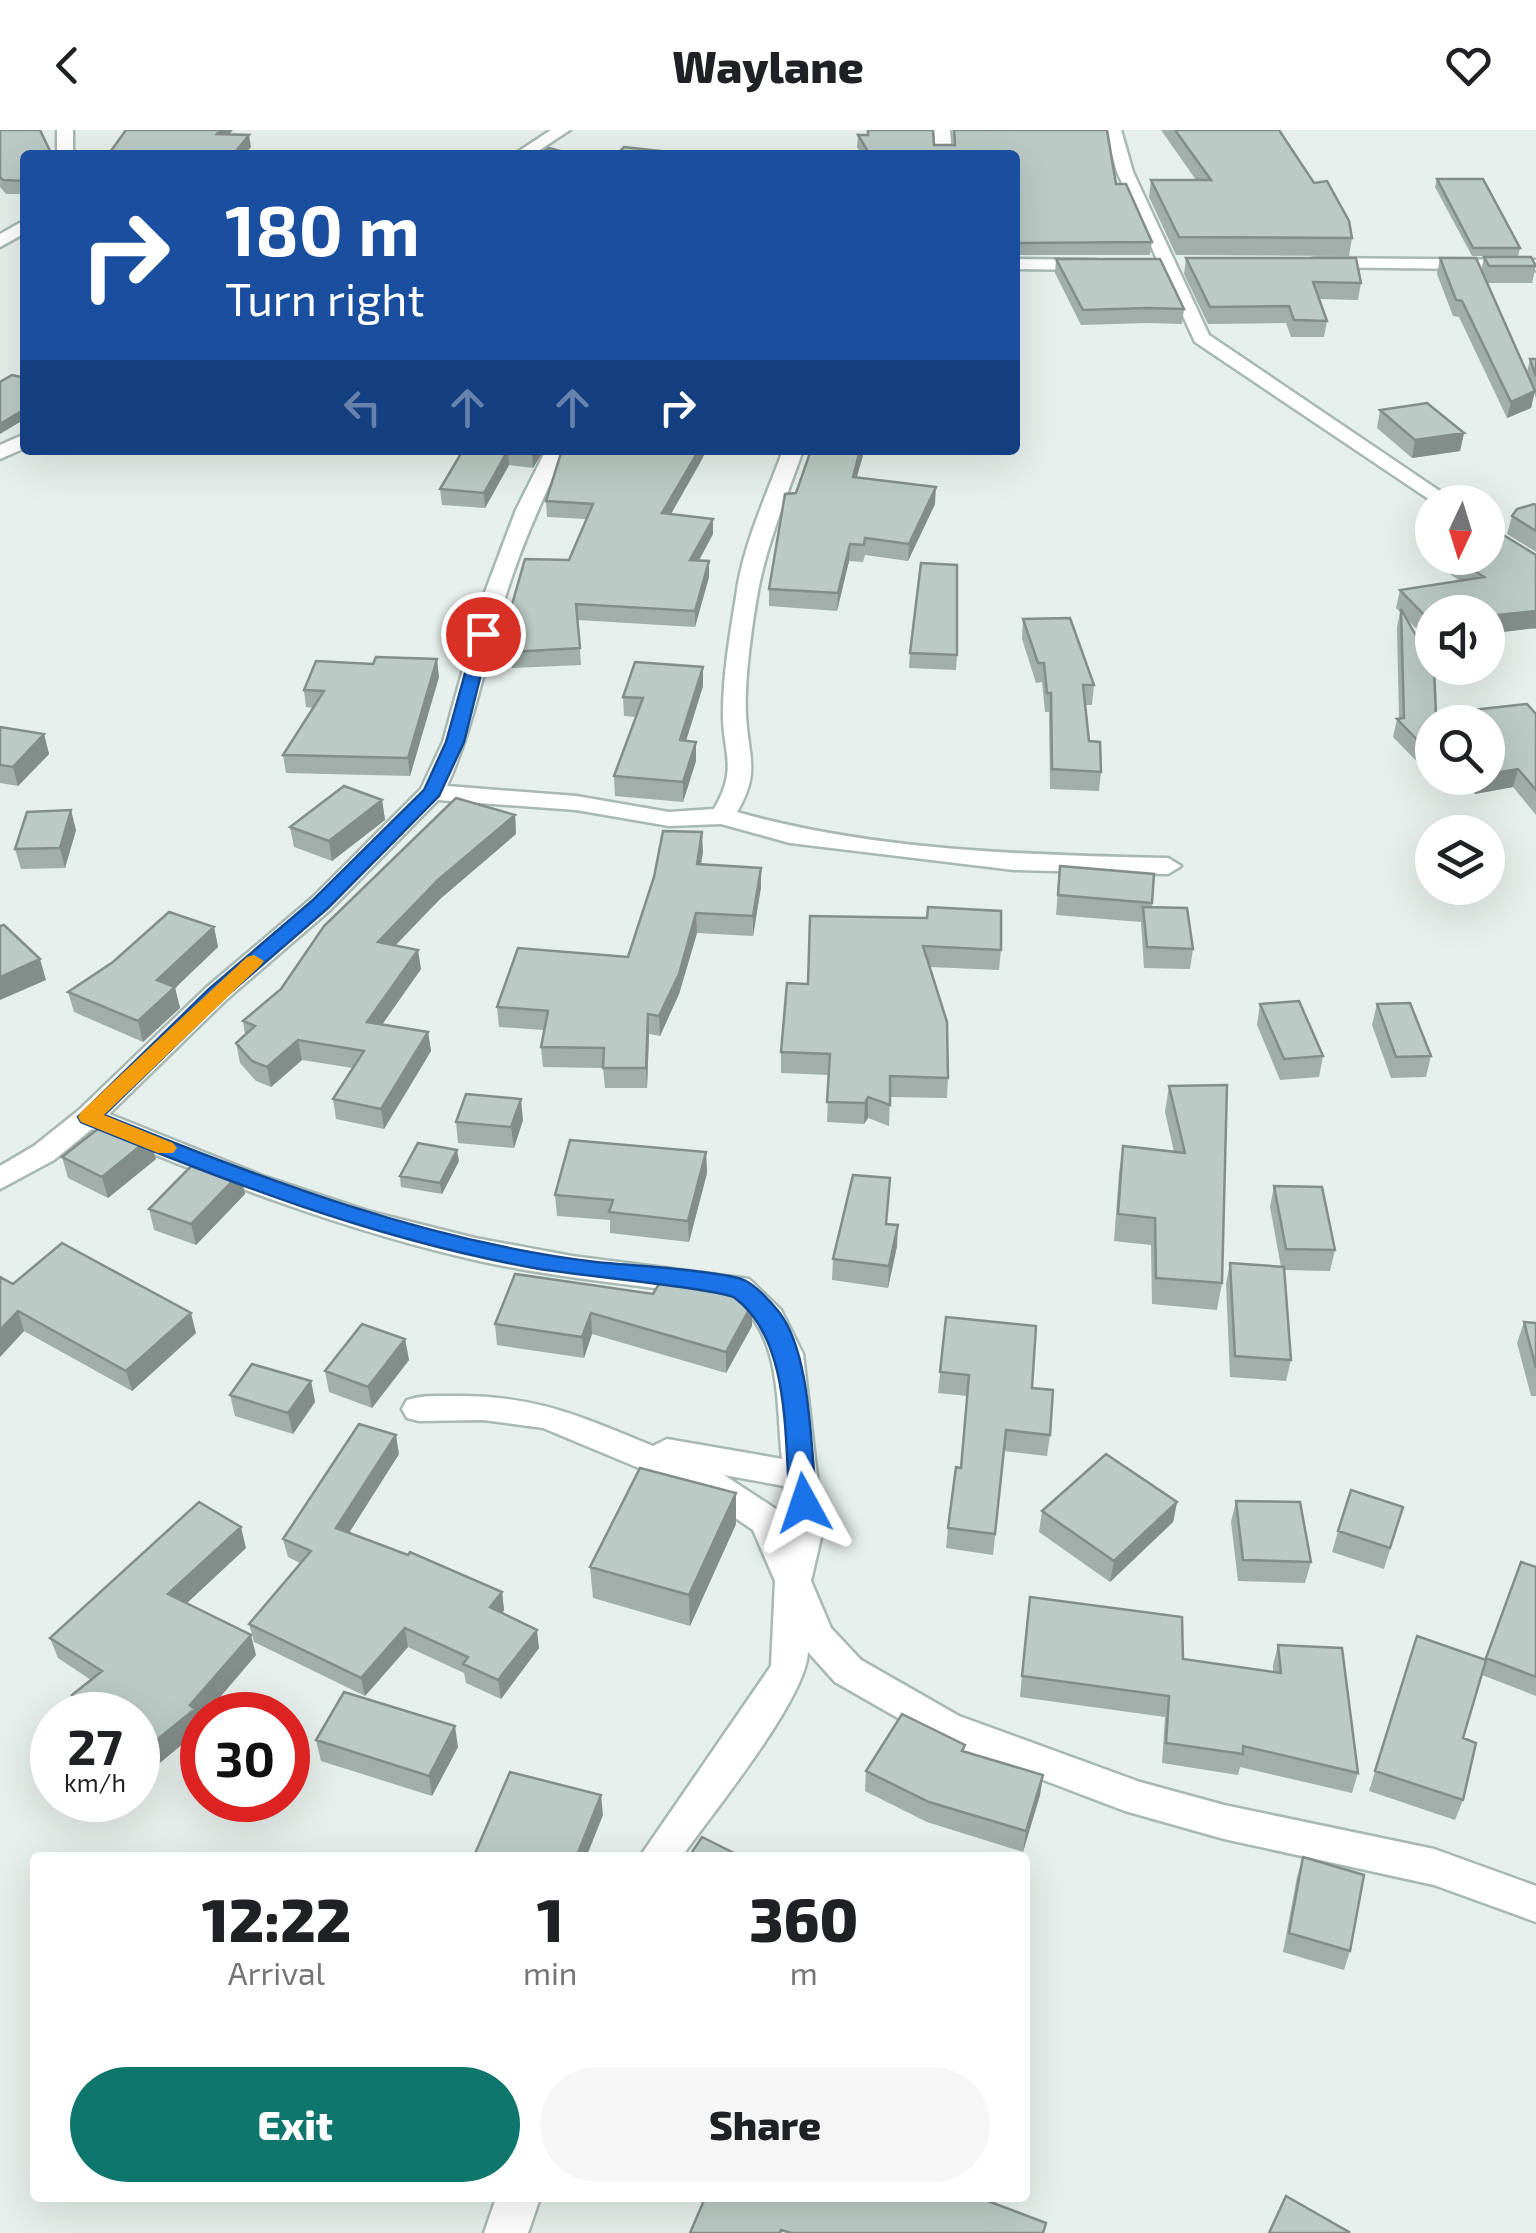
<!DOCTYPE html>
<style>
:root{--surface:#fff;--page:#f6f6f6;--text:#202124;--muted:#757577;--accent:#0f766e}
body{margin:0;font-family:"Exo 2",sans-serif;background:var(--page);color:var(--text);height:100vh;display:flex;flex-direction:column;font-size:38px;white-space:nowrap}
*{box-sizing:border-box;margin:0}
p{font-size:32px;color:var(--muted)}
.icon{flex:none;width:55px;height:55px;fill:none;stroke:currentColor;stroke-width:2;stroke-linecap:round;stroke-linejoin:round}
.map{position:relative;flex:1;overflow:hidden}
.side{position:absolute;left:30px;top:1722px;width:1000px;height:350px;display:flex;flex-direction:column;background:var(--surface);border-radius:10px;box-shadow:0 10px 40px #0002}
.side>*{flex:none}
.hud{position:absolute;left:20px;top:20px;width:1000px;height:305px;border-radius:10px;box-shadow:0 10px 40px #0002;background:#1a4fa0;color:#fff;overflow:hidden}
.needle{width:65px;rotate:184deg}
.controls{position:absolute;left:1415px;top:355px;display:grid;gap:20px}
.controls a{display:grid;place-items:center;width:90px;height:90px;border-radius:50%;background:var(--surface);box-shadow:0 10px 40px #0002;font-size:50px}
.speed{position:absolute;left:30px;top:1562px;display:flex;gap:20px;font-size:50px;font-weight:700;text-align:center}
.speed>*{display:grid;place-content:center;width:130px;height:130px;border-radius:50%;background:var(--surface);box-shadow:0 10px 40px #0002;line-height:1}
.speed small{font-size:25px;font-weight:400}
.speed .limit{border:15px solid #d22;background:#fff;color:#111}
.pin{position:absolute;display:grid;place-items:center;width:85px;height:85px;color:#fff;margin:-42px;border:5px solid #fff;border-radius:50%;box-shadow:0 2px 10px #0007}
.me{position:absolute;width:110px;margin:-55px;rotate:355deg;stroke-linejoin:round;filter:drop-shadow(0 0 8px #0008)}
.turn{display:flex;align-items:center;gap:35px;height:210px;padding:0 40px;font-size:45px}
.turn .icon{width:130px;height:130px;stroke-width:2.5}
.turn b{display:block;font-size:70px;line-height:85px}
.lanes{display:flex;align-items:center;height:95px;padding:0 40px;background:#0003;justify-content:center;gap:50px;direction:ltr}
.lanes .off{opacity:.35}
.eta{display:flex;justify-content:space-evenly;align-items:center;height:170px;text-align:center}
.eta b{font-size:60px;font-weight:800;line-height:70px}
.cta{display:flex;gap:20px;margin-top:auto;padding:20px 40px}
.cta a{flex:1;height:115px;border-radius:60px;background:var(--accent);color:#fff;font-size:40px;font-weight:800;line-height:115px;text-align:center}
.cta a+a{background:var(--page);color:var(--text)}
header{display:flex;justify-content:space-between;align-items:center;height:130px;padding:0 40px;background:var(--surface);font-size:45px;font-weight:800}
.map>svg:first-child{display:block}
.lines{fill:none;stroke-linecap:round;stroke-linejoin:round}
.minor-casing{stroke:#a8b8b2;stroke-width:5}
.minor{fill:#fff;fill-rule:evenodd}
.wall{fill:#a1aea9}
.shaded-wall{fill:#838d89}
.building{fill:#bbcac4;stroke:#838d89;stroke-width:2.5}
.route{fill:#1a73e8;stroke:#114b97;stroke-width:2.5}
.slow{fill:#f59e0b}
</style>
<header><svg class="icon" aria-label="back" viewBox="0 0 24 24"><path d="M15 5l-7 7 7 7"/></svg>Waylane<svg class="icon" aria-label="heart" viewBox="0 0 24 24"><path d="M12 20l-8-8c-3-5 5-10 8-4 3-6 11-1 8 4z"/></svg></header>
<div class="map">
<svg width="1536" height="2103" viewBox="0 0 1536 2103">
<rect width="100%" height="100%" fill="#e6efeb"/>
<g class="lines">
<g class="minor-casing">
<path id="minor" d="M57,0H73V25H57Z
M551,0H570L532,25H513Z
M934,0H950L952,25H936Z
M1105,0H1121L1133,42L1209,205L1456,372H1433L1195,212L1117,42Z
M25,90V103L0,117V104Z
M1318,128L1536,130V140L1312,137V129Z
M1015,129L1097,130L1106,135L1097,140L1015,139Z
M25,304V318L0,329V315Z
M546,320H566C542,369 520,418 504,471C485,533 474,596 447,656L576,666L669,682L714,679C739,637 722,622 723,582C723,544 730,504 736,467C742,417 766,367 783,320H803C787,366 767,413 758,461C752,494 744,552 746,585C748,627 761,641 737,682C875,721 1025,725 1168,728L1181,736L1168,744L1014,740L790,713L721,694L669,696L576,680L438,670L330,780L227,869L109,984L263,1046L371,1082L475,1108L572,1126L749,1149L781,1180L803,1224L823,1399L811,1451L831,1498L861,1530L959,1586L1140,1652L1224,1675L1434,1719L1536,1756V1792L1434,1755L1224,1709L1125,1681L933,1608L835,1552L808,1522C806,1570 712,1683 681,1728H639L771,1536L775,1451L753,1400L699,1363L543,1298L483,1290L419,1291L407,1288L402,1279L407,1270C422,1265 437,1266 453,1266C536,1265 579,1286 653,1316L667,1309L782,1329C776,1277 783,1200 731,1169C715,1159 682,1161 663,1159C600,1151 537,1144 475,1130C342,1100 218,1051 92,999L54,1030L0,1059V1036L34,1016L79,980L207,857L312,768L421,659L443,612L482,470L516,380ZM724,1345L784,1356L788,1400L779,1381Z
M496,2068H540L528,2103H484Z"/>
</g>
<use href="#minor" class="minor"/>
</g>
<path class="wall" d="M0,0L25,25V64H6L0,57Z
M953,0H1107L1116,54L1152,112L1150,125H1015V25H862L857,17L858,5L934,15H954Z
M1161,0H1279L1352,108L1349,126L1176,125L1149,67L1151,50H1196Z
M1437,49L1520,118L1518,126H1472L1435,57Z
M1484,127L1536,136L1532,153H1487L1527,242L1530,229H1536V268L1534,263L1531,278L1507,288L1459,187L1453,186L1437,144L1440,128L1481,141Z
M1186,128L1361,153L1358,170L1319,169L1327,191L1324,207H1291L1286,193L1208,194L1184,144Z
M1056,129L1184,179L1182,194L1147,193L1081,195L1055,143Z
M1380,280L1464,303L1460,321L1412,328L1377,298Z
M463,320H544L533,338L509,335L485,378L442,375L440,359Z
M811,320H863L857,347L935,374L908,431L865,425L863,432L849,431L837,481L769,476V459L796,363Z
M703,328L671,384L713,404L699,431H709V447L695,497L578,490L581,535L512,538L511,522L569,430L586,389L547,387L546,371Z
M1536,375V422L1507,404L1512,386Z
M1432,402V424L1427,420L1430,403Z
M1536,425V499L1432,482V510L1428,511L1406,488L1436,584H1536V685L1513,657L1475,664L1460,648H1488L1432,592L1434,649L1393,607L1397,589L1399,588L1397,497L1400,482L1396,478L1400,460L1460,451L1432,432L1433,428H1488Z
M1023,489L1094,555L1092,575H1085L1089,611L1101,642L1099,661L1050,659L1049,582H1045L1042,552L1036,553L1022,509Z
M910,523L957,525L956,540L909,538Z
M439,547L410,646L286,643L283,625L313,578L306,577L304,560Z
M703,556L686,611L696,612V631L683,672L615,666L614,646L636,587L624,586L623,567Z
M0,597L44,604L49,624L18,656L0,653Z
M382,670L385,690L332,731L294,717L290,697Z
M515,685L516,704L440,769L396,815L421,839L382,894L428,902L431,921L384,999L336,989L333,969L353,938L302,930L271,957L256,951L240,933L236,913L245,905L243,891Z
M76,700L65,738L21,739L15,719Z
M703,722L701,735L761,757L753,806L697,803L679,864L660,906L649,904L647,958H605L603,938L543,937L541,917L544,900L499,897L497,877L628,827Z
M1060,736L1154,744L1152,777L1193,819L1190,839L1144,838L1141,792L1056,785Z
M927,788L1001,820L999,840L930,837L948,948L947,968L890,967L889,996L868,988L864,994L827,992L829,945L781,943V922L808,854Z
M214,797L218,817L175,858L180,878L143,912L74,882L68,862Z
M1260,874L1323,926L1319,947L1280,950L1257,895Z
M1377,874L1431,926L1426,947L1391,948L1372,895Z
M1169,956L1222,1153L1217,1180L1152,1174L1151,1115L1114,1111L1119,1043L1123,1016L1174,1022L1165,982Z
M523,990L514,1018L458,1013L456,992Z
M706,1022L707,1043L689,1112L610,1103V1090L557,1086L555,1065Z
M62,1027L156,1029L108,1068L68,1048Z
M459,1031L442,1064L401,1057L400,1046Z
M240,1043L245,1064L196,1115L154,1100L149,1079Z
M1274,1056L1335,1120L1330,1141L1284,1140L1291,1230L1286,1251L1230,1247L1226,1154L1230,1133L1281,1137L1270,1077Z
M897,1116L888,1158L832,1150L833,1129Z
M13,1154L196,1203L132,1261L24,1201L0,1227Z
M653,1164L752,1196L726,1243L592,1204L584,1228L497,1215L495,1194Z
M946,1187L1032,1258L1050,1305L1047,1326L1004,1321L993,1425L946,1418L948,1398L961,1338L967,1266L938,1263Z
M1524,1192L1536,1193V1266H1531L1517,1213Z
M405,1209L409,1230L372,1278L329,1262L325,1241Z
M311,1251L315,1272L293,1304L235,1286L230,1265Z
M399,1324L349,1403L502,1462L504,1480L502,1483L539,1518L501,1569L466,1553L464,1543L408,1517L365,1566L254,1512L249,1494L300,1433L288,1427L283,1409Z
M1236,1371L1311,1432L1305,1453L1238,1451L1231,1392Z
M1177,1372L1173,1392L1110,1452L1039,1402L1042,1381Z
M1403,1377L1384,1439L1332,1422L1338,1401Z
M736,1394L690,1496L593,1468L590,1437Z
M246,1418L187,1473L256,1525L202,1585V1588L199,1592L201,1599L145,1645L138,1638V1585H79L72,1565L91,1550L58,1528L50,1508Z
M1521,1432L1536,1437V1566L1482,1545L1463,1608V1670L1455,1690L1369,1661L1417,1506L1486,1530Z
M1027,1488L1183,1529L1273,1542V1535L1278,1515L1358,1643L1352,1663L1240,1637L1238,1645L1162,1633L1165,1587L1020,1567Z
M316,1610L458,1617L432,1666L321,1631Z
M965,1622L1043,1645L1040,1665L1023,1722L927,1692L865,1661L866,1641Z
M1303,1727L1350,1821L1344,1840L1283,1822L1297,1747Z"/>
<path class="shaded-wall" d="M221,0H233L219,15L217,4Z
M249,5L251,17L244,25H233Z
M1535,261L1531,278L1507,288L1511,272Z
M25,279V289L0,304V294Z
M1464,303L1460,321L1412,328L1415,310Z
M508,320L509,335L485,378L484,363Z
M533,320H544L533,338L532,323Z
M699,320H707L663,398L662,383Z
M860,320H863V326L852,363L853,347Z
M936,357L935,374L908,431L909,414Z
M713,389V404L690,446V430Z
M850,414L849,431L837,481L838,463Z
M709,431V447L695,497V481Z
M1536,481V498L1488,504V486Z
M1432,493V510L1428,511Z
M437,529L439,547L410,646L408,628Z
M703,537V556L680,630V610Z
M44,604L49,624L18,656L13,637Z
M696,612V631L683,672V652Z
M1518,639L1513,657L1475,664L1479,648H1488V644Z
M382,670L385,690L332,731L329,711Z
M71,680L76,700L65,738L60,718Z
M515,685L516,704L440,769L380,831L378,812L438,750Z
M702,702L703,722L697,754V734Z
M761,738V757L753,806V786Z
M696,783L697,803L679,864L660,906L659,886Z
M214,797L218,817L175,858L180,878L143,912L138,891L157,850Z
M418,820L421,839L370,912L367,892Z
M40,829L46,850L0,870V847Z
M648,884L649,904L647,958L646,938Z
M428,902L431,921L384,999L381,979Z
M298,910L302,930L271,957L267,937Z
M868,967V988L864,994L865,973Z
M521,969L523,990L514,1018L511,997Z
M150,1008L156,1029L108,1068L102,1047Z
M457,1020L459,1031L442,1064L440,1053Z
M706,1022L707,1043L689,1112L688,1091Z
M240,1043L245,1064L196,1115L191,1094Z
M898,1095L897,1116L888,1158L889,1136Z
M752,1174V1196L726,1243V1222Z
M18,1181L24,1201L0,1227V1200Z
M191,1183L196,1203L132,1261L126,1241Z
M591,1183L592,1204L584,1228L582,1207Z
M405,1209L409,1230L372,1278L368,1257Z
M311,1251L315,1272L293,1304L288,1283Z
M396,1305L399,1324L340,1417L336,1398Z
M736,1363V1394L690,1496L689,1465Z
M1177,1372L1173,1392L1110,1452L1114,1431Z
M241,1397L246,1418L174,1485L168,1464Z
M502,1462L504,1480L493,1496L490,1477Z
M405,1498L408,1517L365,1566L361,1548Z
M537,1500L539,1518L501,1569L498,1550Z
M251,1505L256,1525L205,1585H202V1588L199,1592L201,1599L145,1645L138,1625L190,1575Z
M455,1596L458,1617L432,1666L429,1646Z
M1043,1645L1040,1665L1023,1722L1026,1701Z
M601,1665L603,1685L586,1728H576Z"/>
<path class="building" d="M0,0H40L52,25H25V51L3,50L0,47Z
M126,0H221L217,4L249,5L233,25H108Z
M868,0H933L934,15H955L954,0H1107L1116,54H1126L1152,112L1015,113V25H870L858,5H868Z
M1175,0H1279L1314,53L1327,51L1349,91L1352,108L1179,107L1151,50H1211Z
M624,17L697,25H616Z
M549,18L575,25H537Z
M1437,49H1483L1520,118H1473Z
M1484,127H1531L1536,136H1489Z
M1186,128H1356L1361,153L1313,152L1327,191L1294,190L1289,176L1210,177Z
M1440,128H1476L1535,261L1511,272L1462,171L1456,170Z
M1056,129H1160L1184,179L1148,178L1083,180Z
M1530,229H1536V246Z
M12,245L25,248V279L0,294V252Z
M1427,273L1464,303L1415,310L1380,280Z
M463,320H508L484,363L440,359Z
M509,320H533L532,323Z
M562,320H699L662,383L713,389L690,430L709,431L695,481L576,474L580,518L511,522L509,485L525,429L569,430L593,374L546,371Z
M811,320H860L853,347L936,357L909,414L865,408L864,415L850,414L838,463L769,459L785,364L796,363Z
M1534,374L1536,375V401L1512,386L1517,379Z
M1488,401L1497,407L1500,403L1536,425V481L1488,486V482H1432V493L1400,460L1484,447L1455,428H1488Z
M921,433L957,435V525L910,523Z
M1401,479L1434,538L1436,584L1527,574L1536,584V660L1518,639L1488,644V592H1432V625L1397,589L1404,588Z
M1070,488L1094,555H1083L1089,611L1100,612L1101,642L1052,639L1051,563H1047L1044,533H1038L1023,489Z
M376,527L437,529L408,628L283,625L324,561L304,560L316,531L373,534Z
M635,532L703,537L680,610L696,612L683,652L614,646L643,568L623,567Z
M0,597L44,604L13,637L0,635Z
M344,656L382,670L329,711L290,697Z
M456,668L515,685L438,750L378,812L418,820L367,892L428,902L381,979L333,969L364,921L298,910L267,937L252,931L236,913L255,896L243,891L281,859L324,796Z
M71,680L60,718L15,719L27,682Z
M663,701L702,702L697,734L761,738L753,786L696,783L679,844L659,886L648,884L646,938H603L604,918L541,917L548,881L497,877L518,818L628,827L654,747Z
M1060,736L1154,744L1152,773L1058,765Z
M928,777L1001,781V820L923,816L947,892L948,948L890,946V975L868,967L865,973L827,972L830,924L781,922L787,853L808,854L810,786L927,788Z
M1143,777L1187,778L1193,819L1147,817Z
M169,782L214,797L157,850L175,857L138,891L68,862L113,832Z
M4,795L40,829L0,847V796Z
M1299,871L1323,926L1284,929L1260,874Z
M1410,873L1431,926L1396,927L1377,874Z
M1227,955L1222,1153L1156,1148L1155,1088L1118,1084L1123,1016L1185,1023L1169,956Z
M466,964L521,969L511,997L456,992Z
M108,991L150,1008L102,1047L62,1027Z
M570,1010L706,1022L688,1091L609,1082L613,1070L555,1065Z
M418,1013L457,1020L440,1053L400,1046Z
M200,1027L240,1043L191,1094L149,1079Z
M853,1045L890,1048L886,1094L898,1095L889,1136L833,1129Z
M1274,1056L1322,1057L1335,1120L1286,1119Z
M62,1113L191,1183L126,1241L18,1181L0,1200V1147L13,1154Z
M1230,1133L1284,1137L1291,1230L1235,1226Z
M666,1142L694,1144L733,1154L752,1174L726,1222L591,1183L582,1207L495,1194L515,1144L653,1164Z
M946,1187L1036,1196L1032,1258L1053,1260L1050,1305L1006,1300L995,1404L948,1398L956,1337L961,1338L969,1245L940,1242Z
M1524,1192L1536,1193V1238Z
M362,1194L405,1209L368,1257L325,1241Z
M252,1234L311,1251L288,1283L230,1265Z
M359,1294L396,1305L336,1398L408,1425L410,1422L502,1462L490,1477L537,1500L498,1550L463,1534L468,1527L405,1498L361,1548L249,1494L311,1421L283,1409Z
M1106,1324L1177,1372L1114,1431L1042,1381Z
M640,1338L736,1363L689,1465L590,1437Z
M1351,1360L1403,1377L1390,1418L1338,1401Z
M1236,1371L1300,1372L1311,1432L1243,1430Z
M199,1372L241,1397L168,1464L251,1505L190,1575L195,1579L138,1625V1585H94L72,1565L102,1541L50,1508Z
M1521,1432L1536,1437V1547L1486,1528Z
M1030,1467L1182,1487L1183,1529L1281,1543L1278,1515L1342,1518L1358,1643L1243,1616V1624L1166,1613L1169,1566L1022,1546Z
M1417,1506L1486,1530L1463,1608L1476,1613L1463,1670L1375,1641Z
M344,1562L455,1596L429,1646L316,1610Z
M902,1584L965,1615L962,1621L1043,1645L1026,1701L929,1672L866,1641Z
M510,1642L601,1665L576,1728L474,1726Z
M702,1707L744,1728H688Z
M1303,1727L1364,1745L1350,1821L1289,1803Z
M1286,2066L1349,2102L1348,2103H1269Z
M705,2068H980L1046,2093L1043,2103H791L781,2100L780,2103H690Z"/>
<path class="route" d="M477,500L491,504L464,612L439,666L328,778L224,868L104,985C264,1049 423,1111 596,1132C623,1135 728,1141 746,1151C756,1156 771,1172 779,1182C812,1225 810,1319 817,1373L813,1380H794L790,1373C784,1308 791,1210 735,1168C723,1159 564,1144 534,1138C375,1109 230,1053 81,992L78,987L209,859L313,770L424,660L446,612Z"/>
<path class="slow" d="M254,825L264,831L261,835L104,985L173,1013L177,1018L173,1023H158L81,992L78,987L81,982L247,827Z"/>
</svg>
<div class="controls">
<a><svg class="needle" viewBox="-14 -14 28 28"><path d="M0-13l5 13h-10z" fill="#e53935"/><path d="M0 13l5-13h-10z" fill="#757577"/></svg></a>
<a><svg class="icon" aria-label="sound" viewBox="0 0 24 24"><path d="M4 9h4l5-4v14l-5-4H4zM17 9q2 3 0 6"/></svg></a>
<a><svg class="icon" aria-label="search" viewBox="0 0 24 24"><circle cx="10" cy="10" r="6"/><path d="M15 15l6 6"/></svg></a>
<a><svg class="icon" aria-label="layers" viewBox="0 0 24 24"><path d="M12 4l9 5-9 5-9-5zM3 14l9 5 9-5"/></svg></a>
</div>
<div class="speed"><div>27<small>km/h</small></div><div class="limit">30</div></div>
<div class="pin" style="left:483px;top:504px;background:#d93025"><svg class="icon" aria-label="arrive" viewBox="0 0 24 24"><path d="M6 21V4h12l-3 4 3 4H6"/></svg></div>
<svg class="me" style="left:804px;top:1373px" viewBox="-20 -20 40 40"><path d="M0-17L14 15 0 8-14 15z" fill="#1a73e8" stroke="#fff" stroke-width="4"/></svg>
<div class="hud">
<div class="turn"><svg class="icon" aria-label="right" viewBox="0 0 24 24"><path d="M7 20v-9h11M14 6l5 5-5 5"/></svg><div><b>180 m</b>Turn right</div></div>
<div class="lanes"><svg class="icon off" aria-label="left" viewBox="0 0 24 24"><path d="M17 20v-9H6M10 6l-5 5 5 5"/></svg><svg class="icon off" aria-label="ahead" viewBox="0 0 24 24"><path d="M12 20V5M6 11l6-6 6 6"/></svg><svg class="icon off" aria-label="ahead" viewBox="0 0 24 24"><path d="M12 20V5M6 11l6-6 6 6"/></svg><svg class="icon" aria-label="right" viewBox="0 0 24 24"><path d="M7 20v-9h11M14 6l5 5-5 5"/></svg></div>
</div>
<section class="side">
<div class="eta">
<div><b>12:22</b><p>Arrival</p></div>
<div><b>1</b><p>min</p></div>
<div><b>360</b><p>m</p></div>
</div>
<div class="cta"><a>Exit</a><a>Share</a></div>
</section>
</div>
